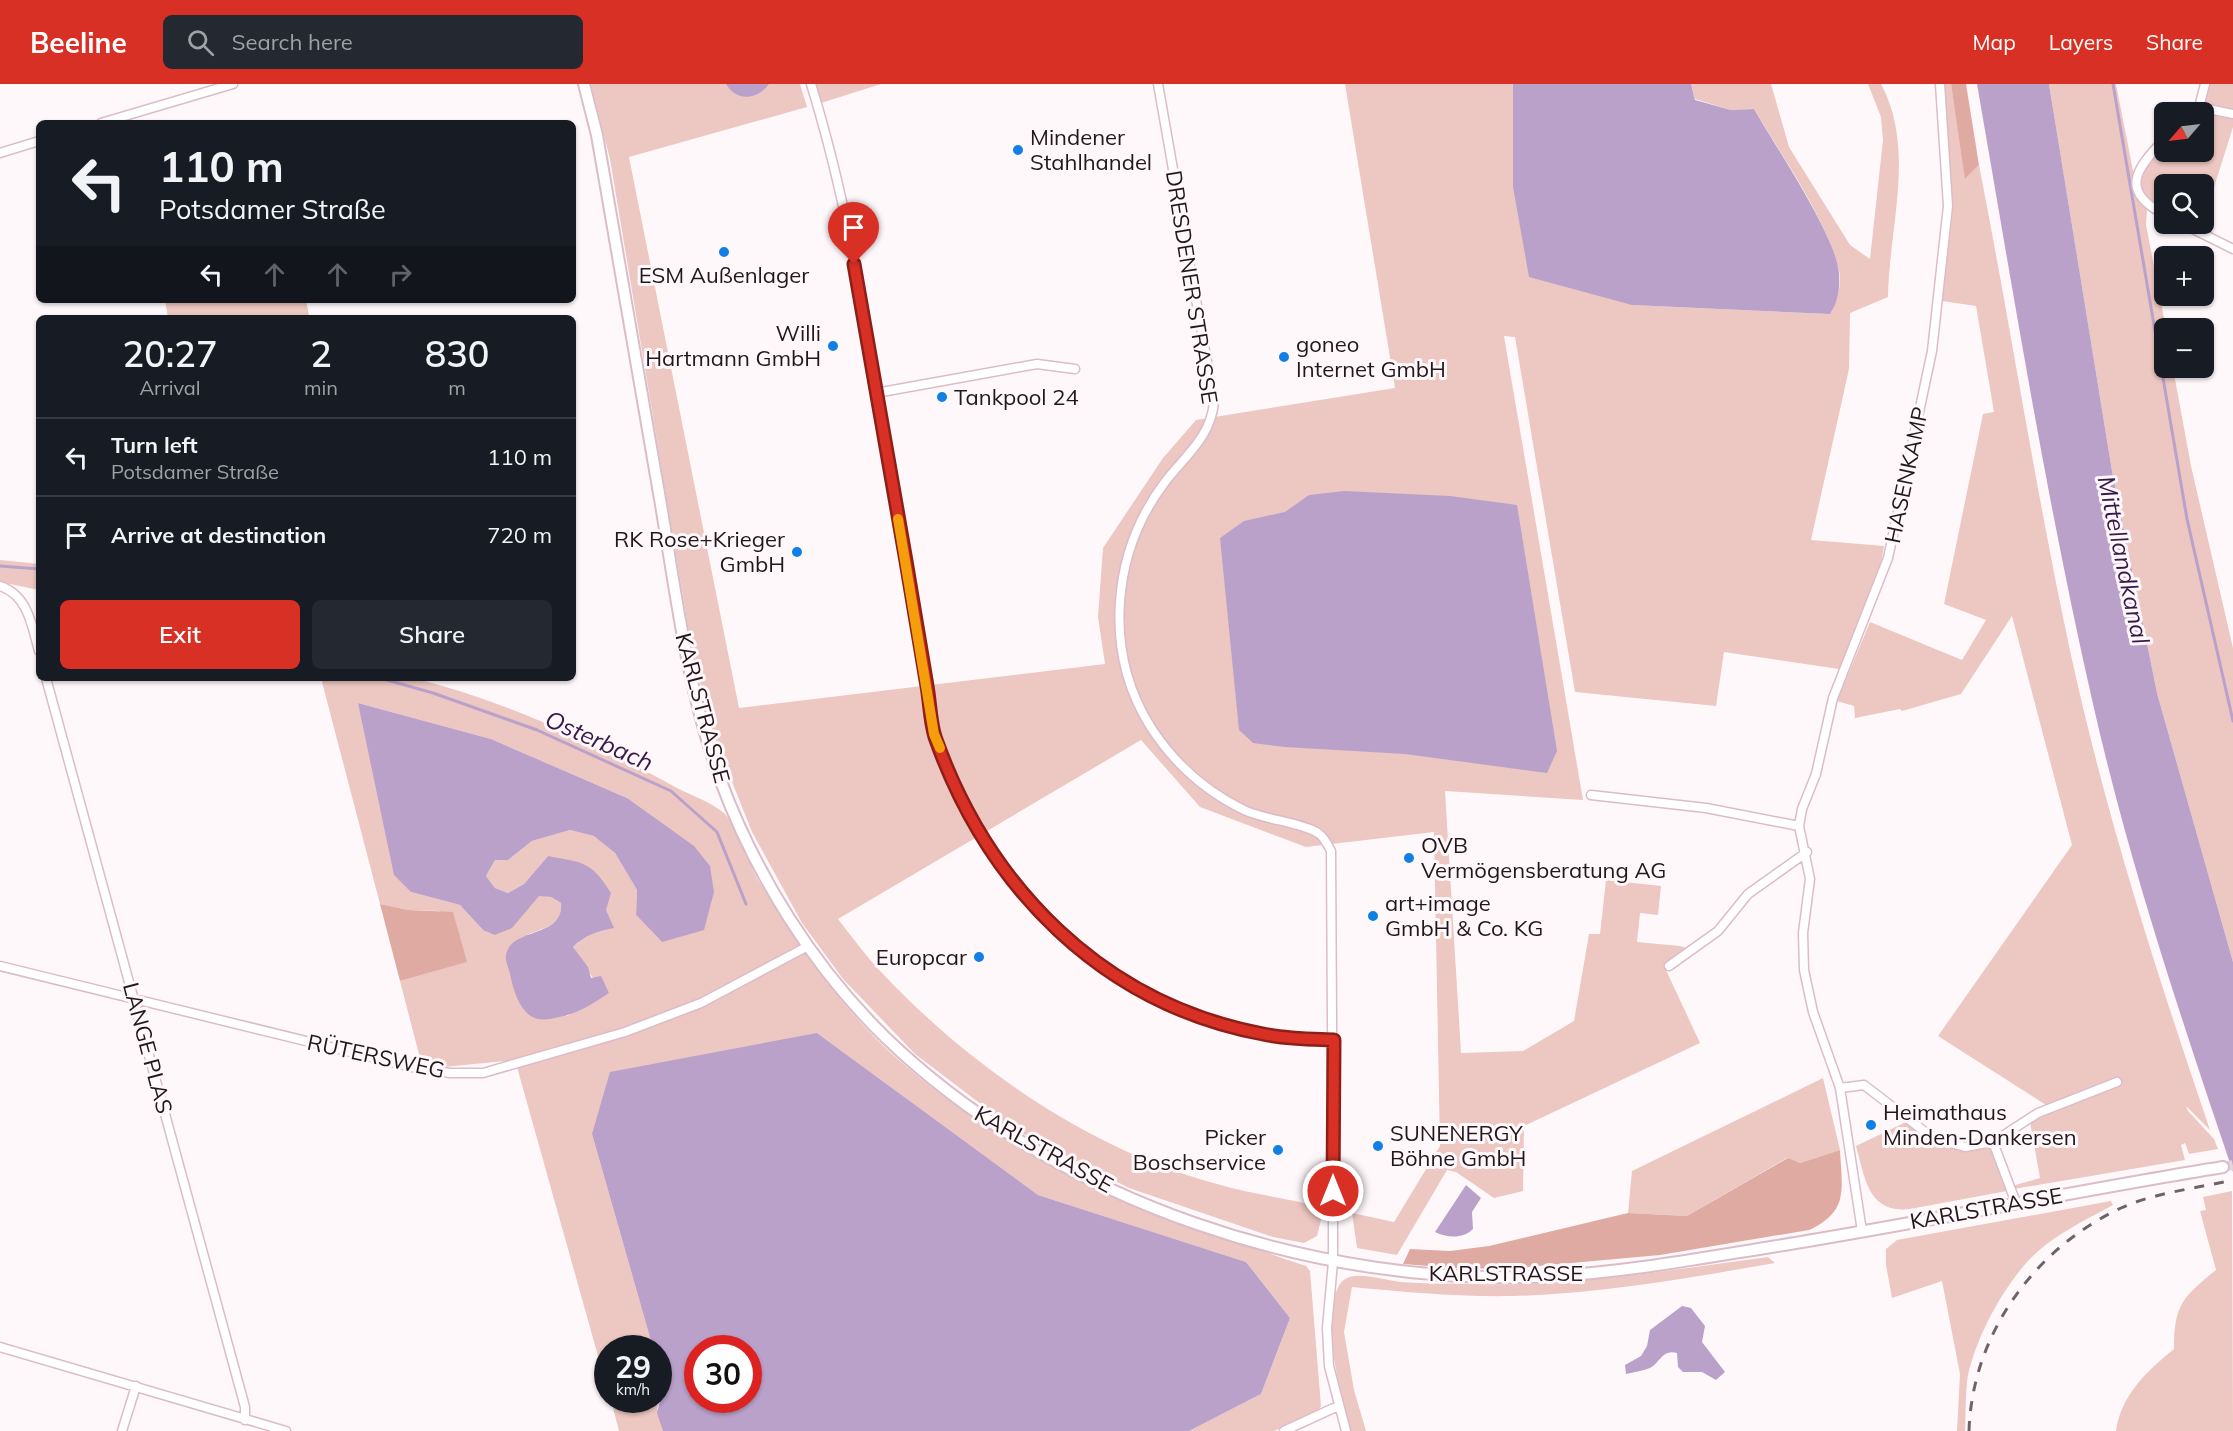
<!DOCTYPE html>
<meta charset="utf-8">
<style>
:root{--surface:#171b24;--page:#242831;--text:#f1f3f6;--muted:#9ea1a6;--line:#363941;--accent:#d93025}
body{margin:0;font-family:Mulish,sans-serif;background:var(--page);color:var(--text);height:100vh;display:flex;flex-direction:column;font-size:22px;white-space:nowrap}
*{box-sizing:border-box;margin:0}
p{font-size:20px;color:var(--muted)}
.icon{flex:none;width:33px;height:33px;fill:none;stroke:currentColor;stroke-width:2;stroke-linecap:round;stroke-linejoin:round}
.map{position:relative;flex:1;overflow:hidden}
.details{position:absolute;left:36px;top:231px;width:540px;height:366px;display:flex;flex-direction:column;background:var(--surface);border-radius:9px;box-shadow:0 2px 4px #0004}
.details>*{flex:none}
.banner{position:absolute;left:36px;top:36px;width:540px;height:183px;border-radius:9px;box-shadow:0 2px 4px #0004;background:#171b24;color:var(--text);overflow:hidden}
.needle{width:39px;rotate:242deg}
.tools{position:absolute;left:2154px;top:18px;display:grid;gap:12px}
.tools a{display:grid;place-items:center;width:60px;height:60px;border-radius:9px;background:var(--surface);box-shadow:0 2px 4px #0004;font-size:30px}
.speed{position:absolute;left:594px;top:1251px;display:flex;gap:12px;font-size:30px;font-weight:700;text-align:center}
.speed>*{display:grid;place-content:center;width:78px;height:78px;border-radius:50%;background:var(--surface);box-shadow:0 2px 4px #0004;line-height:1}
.speed small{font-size:15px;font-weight:400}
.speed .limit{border:9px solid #d22;background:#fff;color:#111}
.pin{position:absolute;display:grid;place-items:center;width:51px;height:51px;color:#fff;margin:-62px -26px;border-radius:50% 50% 50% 0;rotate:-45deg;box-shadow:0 0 6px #0007}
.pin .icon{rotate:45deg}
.me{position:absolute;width:66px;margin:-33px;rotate:0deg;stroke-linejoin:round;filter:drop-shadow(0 0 4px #0008)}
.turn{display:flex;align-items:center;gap:21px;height:126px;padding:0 24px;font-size:27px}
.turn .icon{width:78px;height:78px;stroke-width:2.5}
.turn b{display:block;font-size:42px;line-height:51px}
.lanes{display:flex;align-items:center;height:57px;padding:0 24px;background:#0003;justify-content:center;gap:30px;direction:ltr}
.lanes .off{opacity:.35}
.eta{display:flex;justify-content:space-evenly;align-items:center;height:102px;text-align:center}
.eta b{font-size:36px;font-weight:600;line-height:42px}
.action{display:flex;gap:12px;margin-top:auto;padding:12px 24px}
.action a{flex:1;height:69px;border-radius:9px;background:var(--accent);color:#fff;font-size:24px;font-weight:600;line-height:69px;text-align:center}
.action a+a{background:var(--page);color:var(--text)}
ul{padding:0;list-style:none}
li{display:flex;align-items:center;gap:18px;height:78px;padding:0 24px;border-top:2px solid var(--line)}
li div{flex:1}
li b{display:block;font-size:22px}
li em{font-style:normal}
header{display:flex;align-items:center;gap:36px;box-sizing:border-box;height:84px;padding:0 30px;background:var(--accent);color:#fff}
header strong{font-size:28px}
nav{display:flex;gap:33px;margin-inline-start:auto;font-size:21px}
.search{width:420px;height:54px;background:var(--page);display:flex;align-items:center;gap:15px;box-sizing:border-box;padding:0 21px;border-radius:9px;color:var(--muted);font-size:22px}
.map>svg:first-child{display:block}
.green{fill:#edc7c1;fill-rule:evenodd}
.forest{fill:#dfaaa2}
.water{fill:#baa1ca;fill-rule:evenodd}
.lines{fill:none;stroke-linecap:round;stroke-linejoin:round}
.stream{stroke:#baa1ca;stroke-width:3}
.tertiary-tunnel{stroke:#ded6da;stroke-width:10;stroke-dasharray:10 5;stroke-linecap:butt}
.minor-casing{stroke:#dbbcc9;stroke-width:11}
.tertiary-casing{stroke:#dbbcc9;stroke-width:14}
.minor{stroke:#fff;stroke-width:8}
.tertiary{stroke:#fff;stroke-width:10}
.rail{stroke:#6d6468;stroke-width:3;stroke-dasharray:10 10;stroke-linecap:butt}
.route-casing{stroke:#8d1f18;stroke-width:15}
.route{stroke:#d93025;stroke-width:10}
.slow{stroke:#f59e0b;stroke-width:10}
.poi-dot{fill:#127fe6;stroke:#fff8fb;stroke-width:2}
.labels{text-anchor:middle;stroke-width:6;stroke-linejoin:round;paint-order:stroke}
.poi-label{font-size:22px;fill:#22171c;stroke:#fff8fb;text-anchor:start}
.street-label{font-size:22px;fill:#22171c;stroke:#fff8fb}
.water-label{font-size:24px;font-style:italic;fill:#38184a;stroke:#fff8fb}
</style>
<header>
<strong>Beeline</strong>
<div class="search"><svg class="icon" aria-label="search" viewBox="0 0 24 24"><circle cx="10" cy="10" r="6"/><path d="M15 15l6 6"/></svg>Search here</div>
<nav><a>Map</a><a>Layers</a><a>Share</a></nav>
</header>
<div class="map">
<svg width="2233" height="1347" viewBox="0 0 2233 1347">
<rect width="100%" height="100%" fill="#fff8fb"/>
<path class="green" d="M591,0H800L807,23L629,73L739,624L1105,580L1098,533L1103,464L1163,374L1196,336L1395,304L1345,0H1513V103L1632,221L1830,230C1837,218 1842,201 1839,186C1827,136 1781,70 1754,25L1731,26L1695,15L1691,0H1771L1789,63L1850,161L1870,175L1883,56L1881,33L1868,0H1881C1916,65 1889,143 1888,213L1850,229L1849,285L1811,456L1884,462L1880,486L1839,585L1724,568L1716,622L1575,608L1515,253L1504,252L1583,716L1445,707L1461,969L1523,967L1574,937L1589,850H1600L1606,796L1661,802L1658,831L1640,829L1637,858L1680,862L1693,866L1666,886L1700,959L1524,1042L1523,1107L1494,1114L1456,1088L1447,1086L1397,1171L1357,1164L1352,1129L1394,1138L1440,1062L1434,748L1306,763L1200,723L1141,656L838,835C853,854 867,874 884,891C972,984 1092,1067 1217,1100C1252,1110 1288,1115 1324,1123L1317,1152L1304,1159L1273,1153L1129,1104L1015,1046L915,970L843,895L802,839L752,748L713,650L692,566L610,75Z
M815,0H881L821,19Z
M1943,0H1951L1966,94L1979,81C2011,244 2036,409 2071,571C2106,732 2157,890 2210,1046L2186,1022L2188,1027L2214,1055L2218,1065L2189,1070L2185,1059L2181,1061L2185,1076L2014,1105L2012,1102L2040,1094L2029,1032L2046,1021L1938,952L2072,761L2012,532L1961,610L1902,627L1900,625L1855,634L1854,622L1837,617L1870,538L1962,576L1986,536L1944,520L1983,330L1994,328L1976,222L1942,217L1952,134Z
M2049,0H2116L2134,92C2134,108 2136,115 2147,126L2146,141L2166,244L2164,284H2173L2191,382L2233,564V878L2157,609L2112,387Z
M2208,0H2233V27L2202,21Z
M2198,25L2233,33V43L2204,135V100H2164V127C2126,107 2140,86 2164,61V68H2204V28H2195Z
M165,216H306L309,231L292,234H168Z
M0,476L39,480V506L0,498Z
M321,594C347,594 393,589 417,595C505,617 598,660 677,704C691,711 713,719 725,730C736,741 750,783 760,799C798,862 845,930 901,978C1025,1086 1154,1130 1306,1182L1310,1187L1321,1322L1318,1327L1274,1347H1189L1261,1310L1290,1234L1246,1178L1038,1111L817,949L592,1050L653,1264H608L607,1304L515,976L444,983L421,978L400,897L466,878L439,827L409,826L380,820ZM358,619L491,655L627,714L662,858L636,831L637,806L615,769L595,752L570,746L532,757L508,776H495L486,792L495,804L508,809L524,800L548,772L600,846L583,854L573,863C584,881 592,896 609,909L567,932L527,851C544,844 563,841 561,819L551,813L539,811L483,846L460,821L411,808Z
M1823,994L1840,1066L1800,1079L1787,1074L1687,1132L1628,1129L1632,1087Z
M1906,1038C1930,1060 1957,1070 1989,1062L2007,1107L1910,1125C1868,1130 1865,1094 1856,1062Z
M2232,1107L2233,1347H2116C2121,1311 2147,1287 2174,1265C2174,1220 2183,1213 2216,1186L2200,1127L2206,1126L2203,1113Z
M2111,1117L2113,1121C2084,1137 2051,1152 2028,1177C2001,1207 1977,1252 1968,1291C1965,1309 1966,1329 1965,1347H1957L1960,1290L1942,1197L1892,1214L1886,1181V1165L1897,1156Z
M1768,1173L1775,1179C1688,1194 1600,1210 1512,1212C1458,1213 1405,1208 1352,1203L1344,1248L1354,1306L1366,1347H1351C1341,1312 1319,1233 1340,1200C1343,1195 1350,1192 1355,1192C1370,1191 1386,1196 1400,1198C1424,1200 1449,1199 1473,1200C1573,1203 1670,1186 1768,1173Z
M659,1283C663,1299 665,1308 657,1323L663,1347H619L611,1316H658Z"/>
<path class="forest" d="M1951,0H1966L1979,81L1965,95Z
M380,820L409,826L453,828L467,878L400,897Z
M1840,1066C1842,1106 1849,1127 1809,1146L1660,1171L1527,1183L1468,1185L1403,1180L1410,1165L1450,1167L1489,1162L1628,1129L1687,1132L1788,1074L1800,1079Z"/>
<path class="water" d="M726,0H769C757,16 737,18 726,0Z
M1513,0H1691L1695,16L1731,26L1754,25C1774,60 1838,155 1839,190C1840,205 1838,218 1830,230L1632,221L1529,193L1513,103Z
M1977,0H2049L2112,387L2157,609L2233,878V1088C2181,934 2129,779 2093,620C2046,414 2013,207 1977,0Z
M1344,407L1450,412L1517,421L1557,667L1547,689L1405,670L1285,663L1253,659L1239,646L1220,454L1244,437L1285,428L1309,411Z
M358,619L491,655L627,714L694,762L710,782L714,808L704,846L662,858L636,831L637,806L615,769L594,752L570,746L532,757L508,776H495L486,792L495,804L508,809L524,800L548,772C584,779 591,777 611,809L606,826L614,844C597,847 585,851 573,863L588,883L591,894L601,892L609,909C594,919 577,930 559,933C547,936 535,938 526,928C516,917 513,903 510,890C509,885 505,877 506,872C509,843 564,855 561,819L551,813L539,812L512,844L495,851L483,846L460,821L411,808L394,791Z
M817,949L1038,1111L1246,1178L1290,1234L1261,1310L1189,1347H663L657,1329L664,1301L659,1283L658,1264H653L592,1050L610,988ZM748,1264V1316H698V1264Z
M1466,1101L1481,1114L1472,1128L1473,1145C1463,1155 1447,1154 1435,1148Z
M1682,1222L1691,1224L1705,1242L1702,1258L1725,1288L1716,1296L1702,1288H1683L1678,1283L1677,1269C1662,1265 1660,1279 1650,1284C1642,1287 1634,1288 1626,1290L1625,1281L1641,1272L1647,1262L1650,1246Z"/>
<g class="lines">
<path class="stream" d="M2113,0L2187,435L2233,637
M0,482L39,485
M380,594L433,609L537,646L671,707L717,748L746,820"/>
<path class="tertiary-tunnel" d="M2223,1083L2233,1081"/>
<g class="minor-casing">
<path id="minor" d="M811,0C857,148 875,304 902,455C910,501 918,547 926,592C929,611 929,633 935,652C980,801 1108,920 1262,950C1286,955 1310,955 1334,956
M1158,0L1214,318C1211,353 1185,372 1165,398C1112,468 1103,566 1150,642C1173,678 1205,707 1244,726C1265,736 1300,738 1318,749C1324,753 1328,761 1331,767L1333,1107V1178L1327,1244L1329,1282L1346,1347
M2199,23L2233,30
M2193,28L2199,23L2205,0
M101,39L233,0
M2164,56C2135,85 2120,108 2164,130
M0,69L39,57
M2183,140L2233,165
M876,309L1037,280L1075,285
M0,502C28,511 32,542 39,567
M46,594L245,1323V1336
M1591,711L1706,724L1799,742
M0,882L416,984L450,989H483L625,948L701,919L808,862
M1669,882L1718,847L1748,810L1807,768
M1840,1004L1864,1001L1933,1054L1965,1063L1993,1058L2038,1029L2117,998
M1993,1058L2016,1119
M1862,1147L1840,1004L1813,928L1804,886L1803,849L1810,795L1799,742L1802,725L1816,690L1833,614L1888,474L1932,267L1948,122L1940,0
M0,1263L286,1347
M122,1347L136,1302
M1284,1347L1338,1322"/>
</g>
<g class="tertiary-casing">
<path id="tertiary" d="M584,0L597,51C619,173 640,294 660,415C676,509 687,605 720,695C755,790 813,883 886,954C1056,1118 1318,1205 1553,1192C1628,1188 1702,1174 1777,1162C1926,1138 2074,1107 2223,1083"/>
</g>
<use href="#minor" class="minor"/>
<use href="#tertiary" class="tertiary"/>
<path class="rail" d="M1969,1347C1972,1250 2035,1164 2121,1124C2154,1109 2192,1105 2228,1097"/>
</g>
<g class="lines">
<g class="route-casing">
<path id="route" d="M854,180C871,279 888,378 906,477C913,519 920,560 927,602C930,619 930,637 935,653C988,803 1102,920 1263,950C1286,955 1310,955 1334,956L1333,1107"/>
</g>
<use href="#route" class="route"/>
<path class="slow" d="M898,435L934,650L940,664"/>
</g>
<g class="poi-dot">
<circle cx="1018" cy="66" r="6"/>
<circle cx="724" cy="168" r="6"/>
<circle cx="833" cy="262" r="6"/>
<circle cx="1284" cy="273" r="6"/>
<circle cx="942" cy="313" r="6"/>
<circle cx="797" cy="468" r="6"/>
<circle cx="1409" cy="774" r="6"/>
<circle cx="1373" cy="832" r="6"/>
<circle cx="979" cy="873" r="6"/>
<circle cx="1871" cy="1041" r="6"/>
<circle cx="1378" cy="1062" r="6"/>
<circle cx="1278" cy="1066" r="6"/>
</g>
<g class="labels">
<g class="poi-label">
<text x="1030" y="61">Mindener<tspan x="1030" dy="25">Stahlhandel</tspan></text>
<text x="724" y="199" text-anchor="middle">ESM Außenlager</text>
<text x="821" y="257" text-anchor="end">Willi<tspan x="821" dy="25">Hartmann GmbH</tspan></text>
<text x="1296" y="268">goneo<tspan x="1296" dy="25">Internet GmbH</tspan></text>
<text x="954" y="321">Tankpool 24</text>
<text x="785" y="463" text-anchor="end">RK Rose+Krieger<tspan x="785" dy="25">GmbH</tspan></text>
<text x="1421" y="769">OVB<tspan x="1421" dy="25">Vermögensberatung AG</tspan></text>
<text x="1385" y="827">art+image<tspan x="1385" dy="25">GmbH &amp; Co. KG</tspan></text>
<text x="967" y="881" text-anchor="end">Europcar</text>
<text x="1883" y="1036">Heimathaus<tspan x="1883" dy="25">Minden-Dankersen</tspan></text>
<text x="1390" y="1057">SUNENERGY<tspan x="1390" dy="25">Böhne GmbH</tspan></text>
<text x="1266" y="1061" text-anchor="end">Picker<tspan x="1266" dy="25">Boschservice</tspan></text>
</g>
<g class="street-label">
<text transform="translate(1192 203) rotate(81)" y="8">DRESDENER STRASSE</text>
<text transform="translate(1906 391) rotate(-78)" y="8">HASENKAMP</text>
<text transform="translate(703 624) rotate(75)" y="8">KARLSTRASSE</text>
<text transform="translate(148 964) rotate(75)" y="8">LANGE PLAS</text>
<text transform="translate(376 972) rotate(12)" y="8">RÜTERSWEG</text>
<text transform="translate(1044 1065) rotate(29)" y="8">KARLSTRASSE</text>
<text transform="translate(1986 1124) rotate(-10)" y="8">KARLSTRASSE</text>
<text x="1506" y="1197">KARLSTRASSE</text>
</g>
<g class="water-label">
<text transform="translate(2123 476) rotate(78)" y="8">Mittellandkanal</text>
<text transform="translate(599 657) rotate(24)" y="8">Osterbach</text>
</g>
</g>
</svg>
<div class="tools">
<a><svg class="needle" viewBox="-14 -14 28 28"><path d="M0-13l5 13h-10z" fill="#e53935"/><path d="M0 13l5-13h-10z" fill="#9ea1a6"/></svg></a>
<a><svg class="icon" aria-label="search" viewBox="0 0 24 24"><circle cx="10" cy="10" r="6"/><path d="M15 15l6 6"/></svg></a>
<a>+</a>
<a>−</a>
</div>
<div class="speed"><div>29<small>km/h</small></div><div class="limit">30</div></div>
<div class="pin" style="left:854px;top:180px;background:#d93025"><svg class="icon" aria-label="arrive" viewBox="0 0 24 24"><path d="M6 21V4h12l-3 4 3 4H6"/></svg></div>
<svg class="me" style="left:1333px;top:1107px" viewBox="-20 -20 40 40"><circle r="17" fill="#d93025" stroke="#fff" stroke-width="3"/><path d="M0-11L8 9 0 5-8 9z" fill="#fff"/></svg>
<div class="banner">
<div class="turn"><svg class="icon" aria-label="left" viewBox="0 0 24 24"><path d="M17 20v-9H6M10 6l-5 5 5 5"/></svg><div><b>110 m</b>Potsdamer Straße</div></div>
<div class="lanes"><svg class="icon" aria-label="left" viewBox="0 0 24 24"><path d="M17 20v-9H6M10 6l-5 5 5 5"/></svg><svg class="icon off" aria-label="ahead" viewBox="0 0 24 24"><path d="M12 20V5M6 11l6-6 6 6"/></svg><svg class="icon off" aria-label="ahead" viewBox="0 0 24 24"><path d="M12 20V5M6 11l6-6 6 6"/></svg><svg class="icon off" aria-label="right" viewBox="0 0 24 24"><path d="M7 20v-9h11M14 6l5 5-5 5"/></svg></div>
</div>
<section class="details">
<div class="eta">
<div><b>20:27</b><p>Arrival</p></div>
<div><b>2</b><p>min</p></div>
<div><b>830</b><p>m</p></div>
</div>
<ul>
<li><svg class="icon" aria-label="left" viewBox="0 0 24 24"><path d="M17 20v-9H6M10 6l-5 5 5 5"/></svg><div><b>Turn left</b><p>Potsdamer Straße</p></div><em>110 m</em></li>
<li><svg class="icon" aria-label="arrive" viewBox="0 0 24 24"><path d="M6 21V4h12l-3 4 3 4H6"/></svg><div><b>Arrive at destination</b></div><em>720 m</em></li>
</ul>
<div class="action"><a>Exit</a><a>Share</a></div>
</section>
</div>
